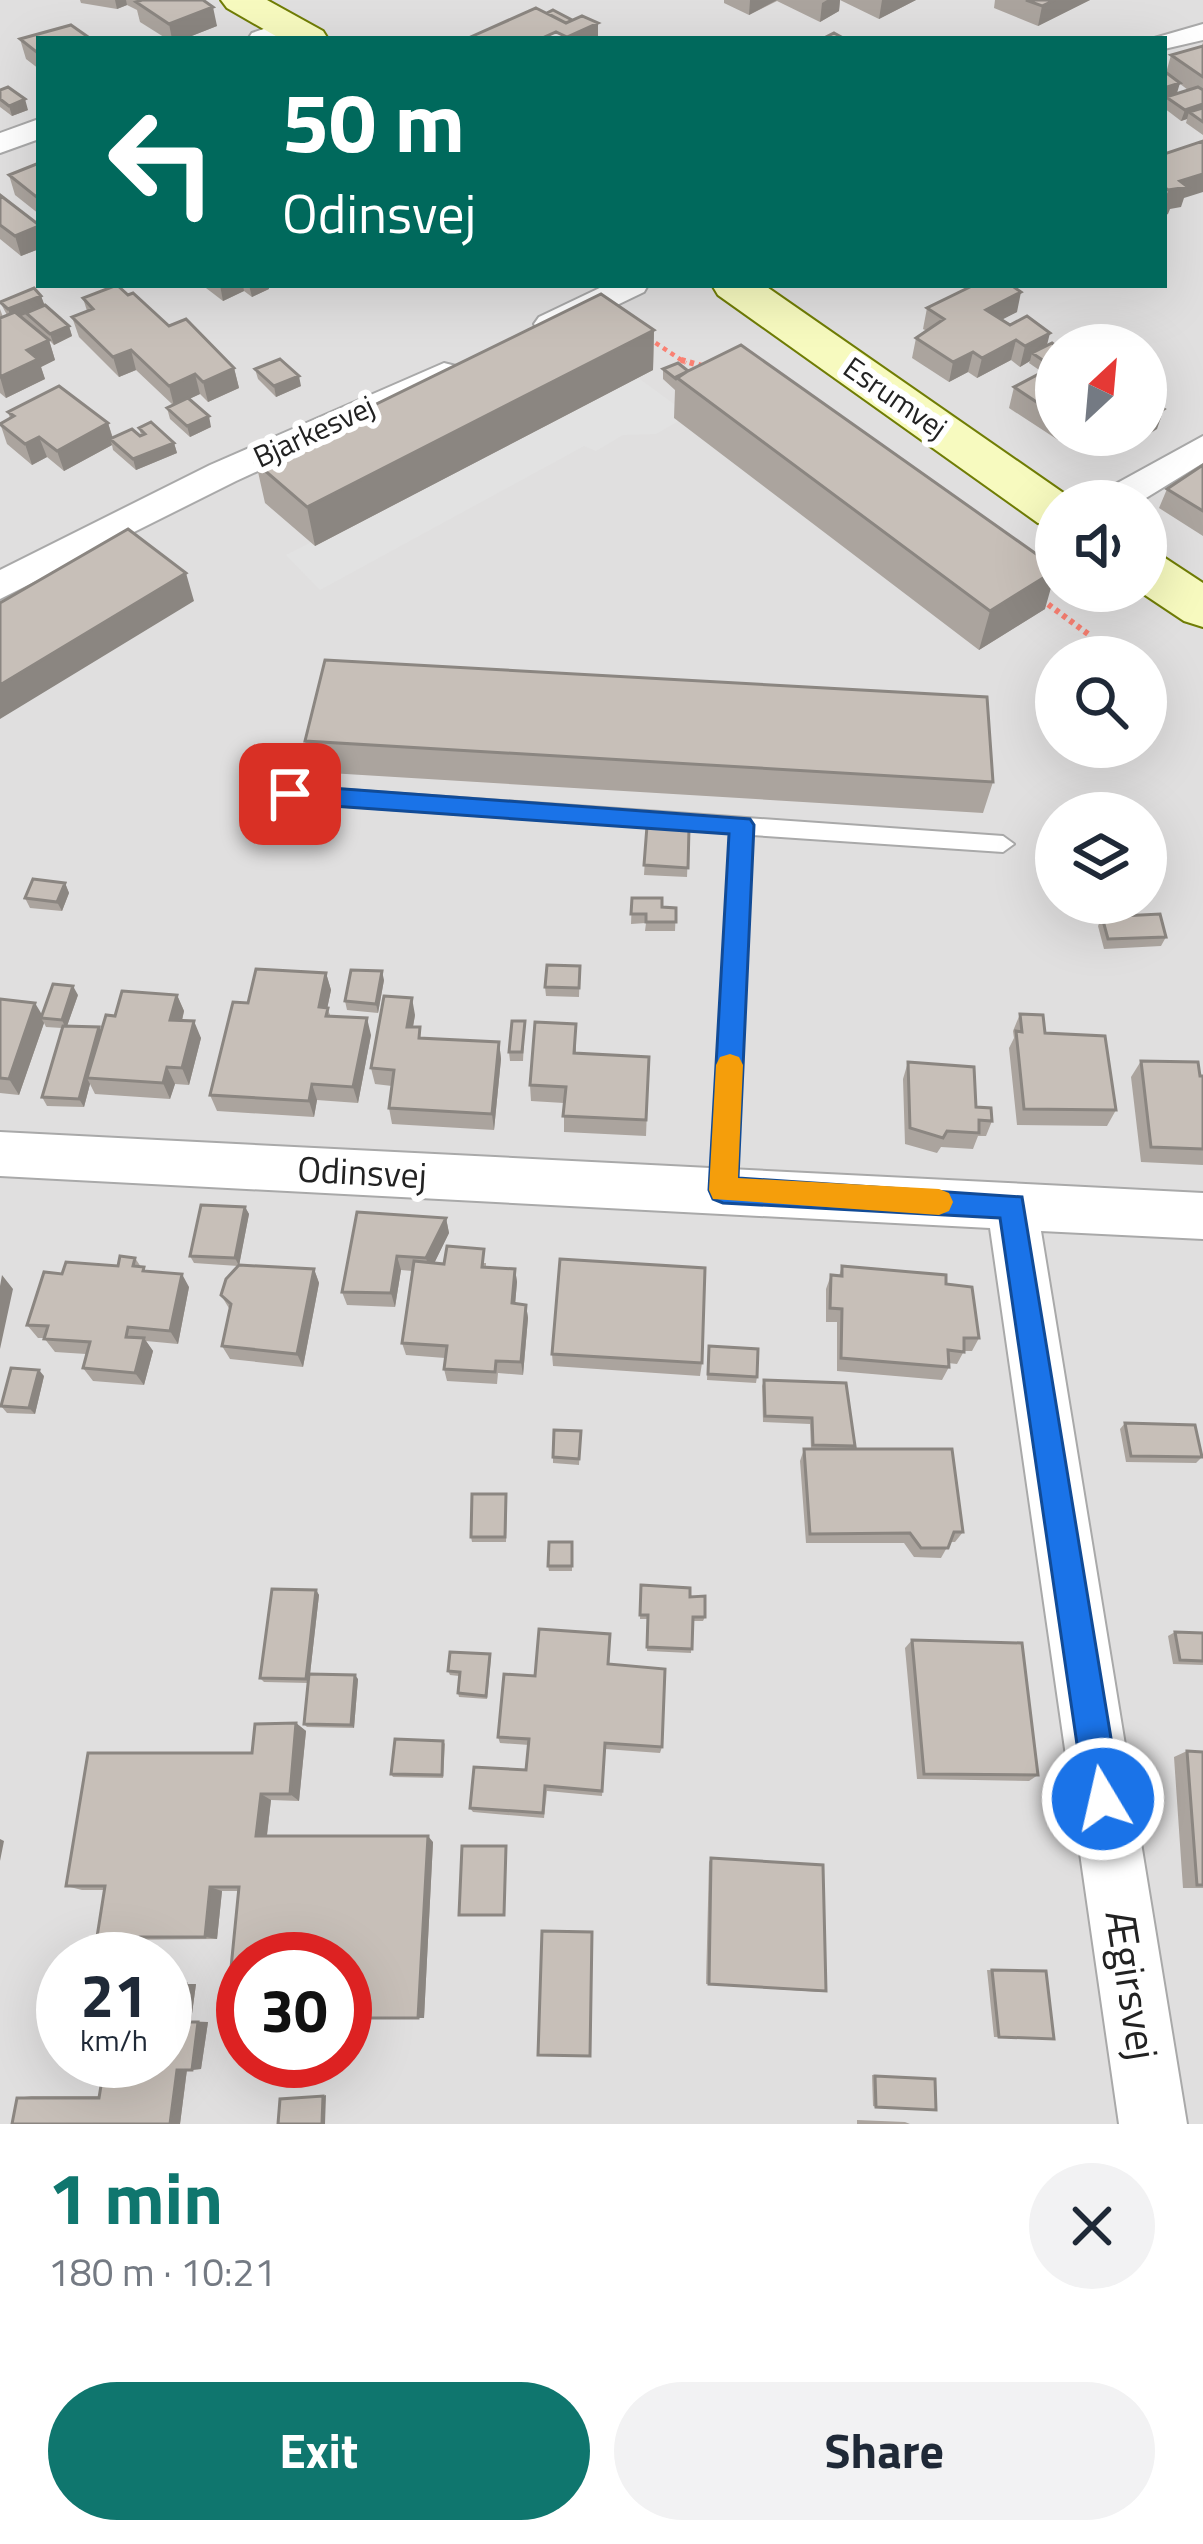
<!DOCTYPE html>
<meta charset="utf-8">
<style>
:root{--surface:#fff;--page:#f2f2f3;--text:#1f2937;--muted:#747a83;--accent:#0f766e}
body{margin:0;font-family:"Titillium Web",sans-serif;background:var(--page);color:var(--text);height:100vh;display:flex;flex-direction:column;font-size:45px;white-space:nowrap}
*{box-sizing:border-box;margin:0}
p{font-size:39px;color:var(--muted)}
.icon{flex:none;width:66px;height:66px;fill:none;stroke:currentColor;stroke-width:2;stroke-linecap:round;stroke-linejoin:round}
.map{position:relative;height:2124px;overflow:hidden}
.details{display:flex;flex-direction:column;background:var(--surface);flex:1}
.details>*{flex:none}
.hud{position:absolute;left:36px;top:36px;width:1131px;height:252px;border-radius:0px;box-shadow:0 12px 48px #0002;background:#00695c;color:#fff;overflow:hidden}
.needle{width:78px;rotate:26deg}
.buttons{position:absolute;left:1035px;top:324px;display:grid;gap:24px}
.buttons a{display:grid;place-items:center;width:132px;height:132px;border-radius:50%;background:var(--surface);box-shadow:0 12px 48px #0002;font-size:60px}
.speed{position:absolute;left:36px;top:1932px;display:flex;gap:24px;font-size:60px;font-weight:700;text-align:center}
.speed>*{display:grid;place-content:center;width:156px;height:156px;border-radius:50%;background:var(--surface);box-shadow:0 12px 48px #0002;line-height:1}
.speed small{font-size:30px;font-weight:400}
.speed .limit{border:18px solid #d22;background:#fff;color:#111}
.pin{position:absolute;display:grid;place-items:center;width:102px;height:102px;color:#fff;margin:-51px;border-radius:24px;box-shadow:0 6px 18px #0006}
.me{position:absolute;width:132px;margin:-66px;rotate:351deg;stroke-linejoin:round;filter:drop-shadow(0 0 9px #0008)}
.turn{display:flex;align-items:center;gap:42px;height:252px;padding:0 48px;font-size:54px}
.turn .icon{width:156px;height:156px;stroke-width:2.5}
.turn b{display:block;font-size:84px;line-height:102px}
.round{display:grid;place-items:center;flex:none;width:126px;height:126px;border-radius:63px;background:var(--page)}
.overview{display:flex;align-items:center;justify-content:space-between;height:204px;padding:0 48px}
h1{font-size:72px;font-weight:700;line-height:90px;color:var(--accent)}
.action{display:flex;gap:24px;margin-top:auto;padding:24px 48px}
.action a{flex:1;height:138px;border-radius:72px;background:var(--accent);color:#fff;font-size:48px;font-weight:700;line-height:138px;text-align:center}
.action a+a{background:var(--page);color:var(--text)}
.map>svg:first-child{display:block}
.residential{fill:#e0dfdf;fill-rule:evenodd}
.parking{fill:#e2e2e2}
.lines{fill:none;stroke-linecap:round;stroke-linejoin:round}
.lane-casing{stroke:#a9a9a9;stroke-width:4}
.street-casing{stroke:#a9a9a9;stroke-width:4}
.secondary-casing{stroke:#707d05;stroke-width:4}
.path-far1{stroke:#fa8072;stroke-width:4.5;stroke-dasharray:4.5 4.5;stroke-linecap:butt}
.path{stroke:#fa8072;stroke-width:6;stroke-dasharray:4.5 4.5;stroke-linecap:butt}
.lane{fill:#fff;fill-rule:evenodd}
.street{fill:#fff;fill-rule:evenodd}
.secondary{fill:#f7fabf;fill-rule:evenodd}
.wall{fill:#aba49e}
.shaded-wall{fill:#8b8681}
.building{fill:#c7bfb8;stroke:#8b8681;stroke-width:3}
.route{fill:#1a73e8;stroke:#114b97;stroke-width:3}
.slow{fill:#f59e0b}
.labels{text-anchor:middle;stroke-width:12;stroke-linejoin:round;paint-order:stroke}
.far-street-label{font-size:30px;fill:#222;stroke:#fff}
.street-label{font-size:36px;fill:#222;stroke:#fff}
.near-street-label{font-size:42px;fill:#222;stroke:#fff}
</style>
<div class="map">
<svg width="1203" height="2124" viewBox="0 0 1203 2124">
<rect width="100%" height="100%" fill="#f2efe9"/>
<path class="residential" d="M0,0H1203V2124H0ZM39,39H1164V285H39ZM1056,345H1146V435H1056ZM1056,501H1146V591H1056ZM1056,657H1146V747H1056ZM1056,813H1146V903H1056ZM63,1959H165V2061H63ZM243,1959H345V2061H243Z"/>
<path class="parking" d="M637,377L689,415L656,434L623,435L596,451L584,446L320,590L286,555Z"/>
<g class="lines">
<g class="lane-casing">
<path id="lane" d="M290,786L1003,836L1014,844L1003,852L752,835L736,1190L732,1198L723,1201L714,1198L710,1190L731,833L290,802L279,794Z"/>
</g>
<g class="street-casing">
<path id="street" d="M290,20L300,22L304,28C291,44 267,39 248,39L252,33Z
M1203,24V40L1164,49V39H1151Z
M39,119V139L0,153V133Z
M606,285H648L644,292L563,331H539L534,324L539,317Z
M444,363L456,366L461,373L456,380L236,481L0,599V570L210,465Z
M1203,436V463L1141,501H1096L1101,492Z
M0,1132L1203,1193V1239L1041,1231L1187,2124H1119L990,1228L0,1176Z"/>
</g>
<g class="secondary-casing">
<path id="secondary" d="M221,0H267L323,31L328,39H281L227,8Z
M712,285H764L1075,501H1056V528L1038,523L718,295Z
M1146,553L1165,558L1203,583V627L1184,621L1139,591H1146Z"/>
</g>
<path class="path-far1" d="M648,338L686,363"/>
<path class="path" d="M681,360L709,368
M1041,599L1088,634"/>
<use href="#lane" class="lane"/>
<use href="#street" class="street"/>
<use href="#secondary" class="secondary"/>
</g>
<path class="wall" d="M80,0H203L217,26L184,39H167L140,22L137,10L127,5L117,9L81,3Z
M724,0H916L879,19L840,0L839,11L820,22L777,1L749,15L724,3Z
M995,0H1090L1038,26L994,8Z
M20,39H39V69L26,59Z
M1203,42V135L1186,123L1187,119L1181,121L1164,108L1166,97L1188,90L1166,73L1171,55L1202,46Z
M0,90L28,110L12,116L0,107Z
M39,163V214L15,195L9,175Z
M0,195L39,225V249L21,256L0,239Z
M202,285H268L269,289L252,297L244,291L223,301Z
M128,295L169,326L234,368L239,388L208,402L200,394L189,399L211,427L190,437L170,419L167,408L173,405L136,370L119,377L79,337L72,317L87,311L83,298Z
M41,296L44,305L69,326L72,336L54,345L49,340L55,360L41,367L45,379L6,398L0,393V309L3,317L7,315L0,302Z
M927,308L1017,312L1002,319L1047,345L1056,346V435H1065L1058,440L1009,408L1014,387L1042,372L1029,363L1030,361L1020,367L1011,360L977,378L968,372L949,382L912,358L916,338L927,331L923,329Z
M654,330L653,370L315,546L265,503L256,463Z
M255,369L301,386L276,397L258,379Z
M663,369L688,371L1045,609L979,650L674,418L675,390L663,379Z
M8,412L108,423L113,438L140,436L141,435L139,428L174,443L177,453L136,470L113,450L112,445L64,471L47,457L32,465L7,444L0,423L10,418Z
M1203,465V536L1159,508L1167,489Z
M305,741L993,782L983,813L313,772Z
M647,826L689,828L687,877L644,875Z
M65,883L69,893L62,911L30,908L25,898Z
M632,898L662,907L676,908L675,931H645L646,923L631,924Z
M1102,917L1166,937L1161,946L1104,949L1098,926Z
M580,966L579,997L546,996L545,987Z
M326,973L331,990L327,1008L331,1017L371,1035L358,1103L317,1100L314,1117L217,1111L210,1095L248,1003Z
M384,980L378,1013L347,1010L345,1001Z
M78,995L67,1026L101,1031L115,1016L177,995L184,1011L182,1021L201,1038L189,1085L175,1084L170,1099L95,1094L90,1084L84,1107L47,1106L42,1097L62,1028L46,1027L44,1023L19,1095L0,1093V999L42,1015Z
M1020,1014L1045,1033L1116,1110L1107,1126L1017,1125L1009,1048L1014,1038L1013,1031Z
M415,1015L413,1027L422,1039L499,1042L501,1059L494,1130L392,1124L389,1108L392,1086L375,1084L371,1068Z
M525,1021L523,1061H510L509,1052Z
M576,1041V1053L649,1057L646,1136L564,1132V1103L531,1101L530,1085Z
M1141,1061L1203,1076V1165L1141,1162L1131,1077Z
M908,1062L976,1107L992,1121L986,1136H978L973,1149L941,1147L937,1153L905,1144L903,1079Z
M245,1207L249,1214L239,1265L314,1269L319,1283L303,1367L230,1359L222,1346L230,1310L221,1295L238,1266L194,1263L190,1256Z
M446,1218L449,1233L434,1263H486V1267L515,1269L517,1282L515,1304L526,1305L528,1318L523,1375L498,1373L497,1384L447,1381L444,1369L445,1358L406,1355L402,1343L412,1271L401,1270L395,1307L347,1305L342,1292Z
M135,1258L141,1267L147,1272L189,1287L178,1344L146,1341L153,1351L144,1385L93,1381L83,1368L86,1354L55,1352L44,1338H38L27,1325L118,1266Z
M842,1266L946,1284L979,1338L972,1351H964L957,1364L948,1363L949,1367L942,1380L837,1371V1322H826V1289L831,1275L839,1276Z
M708,1353L757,1377L756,1383L707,1380Z
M552,1354L702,1363L700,1376L553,1366Z
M44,1376L35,1414L7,1413L1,1406Z
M764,1380L855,1446L854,1449L963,1532L955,1542H950L941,1558L914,1557L904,1543H806L800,1461L804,1449H811L810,1424L763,1422L762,1386Z
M1125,1423L1202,1457L1196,1463L1126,1462L1120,1429Z
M581,1431L579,1465L553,1463V1457Z
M507,1499L506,1542H472L471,1537Z
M572,1542V1571H549L548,1566Z
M641,1585L690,1597L705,1617L703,1621H693L691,1653L647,1651L648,1619H640Z
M316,1590L319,1595L310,1674L358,1679L354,1728L307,1727L304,1724L308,1683L264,1682L260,1678Z
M1175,1632L1203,1633V1665L1173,1664L1168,1636Z
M912,1640L1038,1775L1029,1781L917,1779L905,1648Z
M491,1658L487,1699L459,1697L458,1693L459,1676L450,1675L448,1671Z
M608,1664L662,1747L660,1753L605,1749L602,1796L547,1791L544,1818L473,1812L470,1808L526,1770L529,1745L500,1743L498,1737L535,1676Z
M296,1723L306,1731L299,1801L271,1800L267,1836L433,1842L424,2018L345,1959H243V1979L230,1978L238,1891H222L217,1939L113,1940L97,1937L104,1890H82L66,1886Z
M443,1741L445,1744L443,1778L393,1777L391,1774Z
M1187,1751L1203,1752V1888H1183L1174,1757Z
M711,1858L820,1992L706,1984L709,1862Z
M987,1970L1046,1971L1054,2039L994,2037Z
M196,1984L191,2021L208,2022L201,2069L187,2070L180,2124H12L17,2098L31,2096H100Z
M872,2075L935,2079L876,2107L873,2106Z
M857,2120L905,2122L910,2124H857Z"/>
<path class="shaded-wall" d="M115,0H126L127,5L117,9Z
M750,0H777L749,15Z
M827,0H840L839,11L820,22L822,3Z
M882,0H916L879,19Z
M1055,0H1090L1038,26L1042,6Z
M213,7L217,26L184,39H172L169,24Z
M598,23V39H567V37Z
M1180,83L1177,93L1164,97V88Z
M25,99L28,110L12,116L9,106Z
M1203,104V114L1189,112L1187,119L1181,121L1185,110Z
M1203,174V192L1184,198L1181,207L1170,209L1168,214L1164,216V204L1168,190L1180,181Z
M39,226V249L21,256L15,236Z
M220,285H243L244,291L223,301Z
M249,285H268L269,289L252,297Z
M1021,292L1017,312L982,330L986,310Z
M41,296L45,306L12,320L8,309Z
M69,326L72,336L54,345L50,334Z
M654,330L653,370L315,546L307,507Z
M1050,333L1045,353H1032L1030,361L1020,367L1025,346Z
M49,340L55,360L41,367L45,379L6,398L0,377L27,350Z
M1016,340L1011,360L977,378L982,358Z
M131,350L136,370L119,377L113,357Z
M973,352L968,372L949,382L953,362Z
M234,368L239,388L208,402L203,382Z
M195,374L200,394L174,406L169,386Z
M299,376L301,386L276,397L274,386Z
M1164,409L1157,429L1143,438L1146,435L1150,418Z
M209,416L211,427L190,437L187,426Z
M108,423L114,443L110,439L112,445L64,471L57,451Z
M39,437L47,457L32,465L25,444Z
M174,443L177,453L136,470L133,459Z
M1056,570L1045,609L979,650L990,611Z
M186,573L194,601L0,719V685Z
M65,883L69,893L62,911L57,902Z
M382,971L384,980L378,1013L376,1004Z
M326,973L331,990L324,1024L319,1007Z
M73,986L78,995L66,1029L62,1020Z
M177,995L184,1011L178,1037L170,1020Z
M412,998L415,1015L410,1043L407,1027Z
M35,1003L44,1018H41L44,1023L19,1095L9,1079Z
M367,1018L371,1035L358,1103L353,1087Z
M194,1021L201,1038L189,1085L182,1068Z
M99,1027L104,1036L87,1078L90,1084L84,1107L79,1099Z
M499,1042L501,1059L494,1130L492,1114Z
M167,1067L175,1084L170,1099L163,1083Z
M312,1084L317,1100L314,1117L309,1101Z
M245,1207L249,1214L239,1266L235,1258Z
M446,1218L449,1233L430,1272L426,1258Z
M397,1256L401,1270L395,1307L391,1293Z
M314,1269L319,1283L303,1367L297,1354Z
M515,1269L517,1282L514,1317L512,1303Z
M182,1274L189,1287L178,1344L170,1331Z
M2,1275L13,1289L0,1349V1286Z
M526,1305L528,1318L523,1375L521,1362Z
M144,1338L153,1351L144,1385L135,1373Z
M39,1370L44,1376L35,1414L29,1408Z
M316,1590L319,1595L309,1683L306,1679Z
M355,1675L358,1679L354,1728L351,1725Z
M296,1723L306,1731L299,1801L290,1794Z
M261,1794L271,1800L266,1842L256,1836Z
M428,1836L433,1842L424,2018H418Z
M0,1839L4,1841L0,1861Z
M210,1887L222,1891L217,1939L205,1937Z
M186,1984H196L191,2021L181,2022Z
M198,2022H208L201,2069L192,2070Z
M187,2069L180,2124H170L177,2070Z
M326,2095L325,2124H322L323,2096Z"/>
<path class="building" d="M142,0H203L213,7L169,24L136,2Z
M1026,0H1055L1042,6Z
M536,8L566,23L582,16L598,23L567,37L556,32L540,39H466Z
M553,10L572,20L566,23L547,13Z
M71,25L91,39H39V54L20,39Z
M834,33L845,39H822Z
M1203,46V77L1171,55Z
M1164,71L1180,83L1164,88Z
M8,87L25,99L9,106L0,99V90Z
M1198,87L1203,90V104L1185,110L1166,97Z
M1203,108V122L1189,112Z
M1203,141V174L1180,181L1188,187L1168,190L1164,187V154Z
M39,163V199L9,175Z
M0,195L39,225V226L15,236L0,225Z
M117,285L128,295L133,293L169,326L186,319L234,368L203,382L195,374L169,386L131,350L113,357L72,317L93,309L83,298Z
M974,285H1011L1021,292L986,310L1010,325L1027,316L1050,333L1025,346L1016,340L982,358L973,352L953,362L916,338L944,319L927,308Z
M34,288L41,296L8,309L0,302Z
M601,294L654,330L307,507L256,463Z
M45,305L69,326L50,334L26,313Z
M15,312L49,340L27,350L38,359L0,377V318Z
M1052,343L1056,346V359L1047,363L1032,353Z
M741,345L1056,568V570L990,611L676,377Z
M280,359L299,376L274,386L255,369Z
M678,363L688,371L676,379L663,369Z
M1056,365V415L1014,387Z
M59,386L108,423L57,451L39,437L25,444L0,424L14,416L8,412Z
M188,398L209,416L187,426L167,408Z
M1146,398L1164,409L1150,418L1146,416Z
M151,422L174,443L133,459L110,439L132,429L140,436L145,434L139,428Z
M1203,465V511L1167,489Z
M128,529L186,573L0,685V603Z
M325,660L987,697L993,782L305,741Z
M647,826L689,828L688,868L644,865Z
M33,879L65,883L57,902L25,898Z
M632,898H662V907L676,908V922H646V914H631Z
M1160,914L1166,937L1108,939L1102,917Z
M547,965L580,966L579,988L545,987Z
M256,969L326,973L319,1007L328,1008L326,1016L367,1018L353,1087L312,1084L309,1101L210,1095L233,1002L248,1003Z
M351,970L382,971L376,1004L345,1001Z
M53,984L73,986L62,1020L41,1018Z
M122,991L177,995L170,1020L194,1021L182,1068L167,1067L163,1083L87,1078L106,1015L115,1016Z
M384,996L412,998L407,1027H420L419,1038L499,1042L492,1114L389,1108L394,1070L371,1068Z
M0,999L35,1003L9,1079L0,1078Z
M1020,1014L1043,1015L1045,1033L1105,1036L1116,1110L1024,1109L1016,1031L1022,1032Z
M512,1021H525L522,1052H509Z
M535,1022L576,1024L574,1053L649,1057L646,1120L563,1116L566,1087L530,1085Z
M63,1026L99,1027L79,1099L42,1097Z
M1141,1061L1198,1062L1200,1076H1203V1149L1151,1147Z
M908,1062L974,1067L976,1107L991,1108L992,1121L979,1120V1133L947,1131L943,1138L910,1128Z
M201,1205L245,1207L235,1258L190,1256Z
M357,1212L446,1218L426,1258L397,1256L391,1293L342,1292Z
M447,1246L484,1249L482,1267L515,1269L512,1303L526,1305L521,1362L496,1361L495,1372L444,1369L447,1346L402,1343L414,1261L444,1264Z
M120,1256L135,1258L133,1266L144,1267L143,1271L182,1274L170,1331L128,1327L126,1337L144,1338L135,1373L83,1368L90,1342L44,1339L48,1326L27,1325L44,1272L62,1274L66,1262L118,1266Z
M560,1259L705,1268L702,1363L552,1354Z
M239,1265L314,1269L297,1354L222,1346L231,1304L221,1295L226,1279Z
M842,1266L946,1275V1284L972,1287L979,1338H964V1352L948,1350L949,1367L841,1358L842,1309L830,1308L831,1275L842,1276Z
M709,1346L758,1349L757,1377L708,1374Z
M11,1368L39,1370L29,1408L1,1406Z
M764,1380L846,1383L855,1446L813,1445L812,1418L765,1416Z
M1125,1423L1195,1425L1202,1457L1131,1456Z
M554,1430L581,1431L579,1459L553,1457Z
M804,1449H952L963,1532H954L948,1548H921L910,1533L810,1534Z
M472,1494H506L505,1537H471Z
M549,1542H572V1566H548Z
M641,1585L690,1588V1597L705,1596V1617H693L692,1649L647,1647L648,1615H640Z
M272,1589L316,1590L306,1679L260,1678Z
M539,1629L610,1634L608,1664L665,1669L662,1747L605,1743L602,1791L545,1786L543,1813L470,1808L474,1767L526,1770L529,1739L498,1737L504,1674L535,1676Z
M1175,1632L1203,1633V1661L1180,1660Z
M912,1640L1022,1643L1038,1775L924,1774Z
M450,1652L490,1654L486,1696L458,1693L460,1672L448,1671Z
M309,1674L355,1675L351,1725L304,1724Z
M296,1723L290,1794H261L256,1836H428L418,2018H345V1959H243V1978H230L239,1887H210L205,1937H97L105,1886H66L88,1753H252L255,1724Z
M395,1739L443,1741L442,1775L391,1774Z
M1187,1751L1203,1752V1885H1197Z
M462,1846H506L504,1915H459Z
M711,1858L823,1865L826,1991L709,1984Z
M542,1931L592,1932L590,2056L538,2055Z
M992,1970L1046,1971L1054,2039L999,2037Z
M165,1983L186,1984L181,2022H198L192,2070H177L170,2124H12L17,2098H99L105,2061H165Z
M875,2076L935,2079L936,2110L876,2107Z
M323,2096L322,2124H278L280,2099Z"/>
<path class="route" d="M290,785L750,819L754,825L738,1178L1022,1197L1121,1799L1116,1811L1103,1817L1091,1811L1085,1799L1000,1218L723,1203L713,1199L709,1190L729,834L290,803L278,794Z"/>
<path class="slow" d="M730,1054L739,1057L743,1065L738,1178L939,1189L949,1193L953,1202L949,1211L939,1215L713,1199L709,1190L716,1065L720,1057Z"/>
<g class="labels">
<g class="far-street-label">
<text transform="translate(895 398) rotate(35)" y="10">Esrumvej</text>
<text transform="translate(314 432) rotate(-25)" y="10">Bjarkesvej</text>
</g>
<g class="street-label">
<text transform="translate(362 1172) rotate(3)" y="13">Odinsvej</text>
</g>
<g class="near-street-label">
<text transform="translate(1132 1985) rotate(81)" y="15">Ægirsvej</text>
</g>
</g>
</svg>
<div class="buttons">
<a><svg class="needle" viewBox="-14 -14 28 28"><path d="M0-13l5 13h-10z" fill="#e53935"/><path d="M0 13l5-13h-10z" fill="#747a83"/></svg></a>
<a><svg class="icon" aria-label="sound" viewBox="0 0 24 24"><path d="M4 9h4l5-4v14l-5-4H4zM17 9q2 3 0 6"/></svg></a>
<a><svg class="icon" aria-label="search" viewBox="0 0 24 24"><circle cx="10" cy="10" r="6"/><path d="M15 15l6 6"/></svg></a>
<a><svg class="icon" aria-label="layers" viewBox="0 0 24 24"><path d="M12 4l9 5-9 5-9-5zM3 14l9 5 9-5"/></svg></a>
</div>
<div class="speed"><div>21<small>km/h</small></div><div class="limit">30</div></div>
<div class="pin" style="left:290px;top:794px;background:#d93025"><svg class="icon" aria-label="arrive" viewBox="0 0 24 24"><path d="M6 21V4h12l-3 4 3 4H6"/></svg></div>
<svg class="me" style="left:1103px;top:1799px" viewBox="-20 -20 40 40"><circle r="17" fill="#1a73e8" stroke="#fff" stroke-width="3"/><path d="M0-11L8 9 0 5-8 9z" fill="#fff"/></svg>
<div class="hud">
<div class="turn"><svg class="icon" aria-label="left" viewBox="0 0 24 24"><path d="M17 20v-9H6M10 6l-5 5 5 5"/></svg><div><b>50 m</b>Odinsvej</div></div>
</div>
</div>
<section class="details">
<div class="overview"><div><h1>1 min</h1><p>180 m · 10:21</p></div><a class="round"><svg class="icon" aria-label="close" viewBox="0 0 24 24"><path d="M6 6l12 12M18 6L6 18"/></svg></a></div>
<div class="action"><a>Exit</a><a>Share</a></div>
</section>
